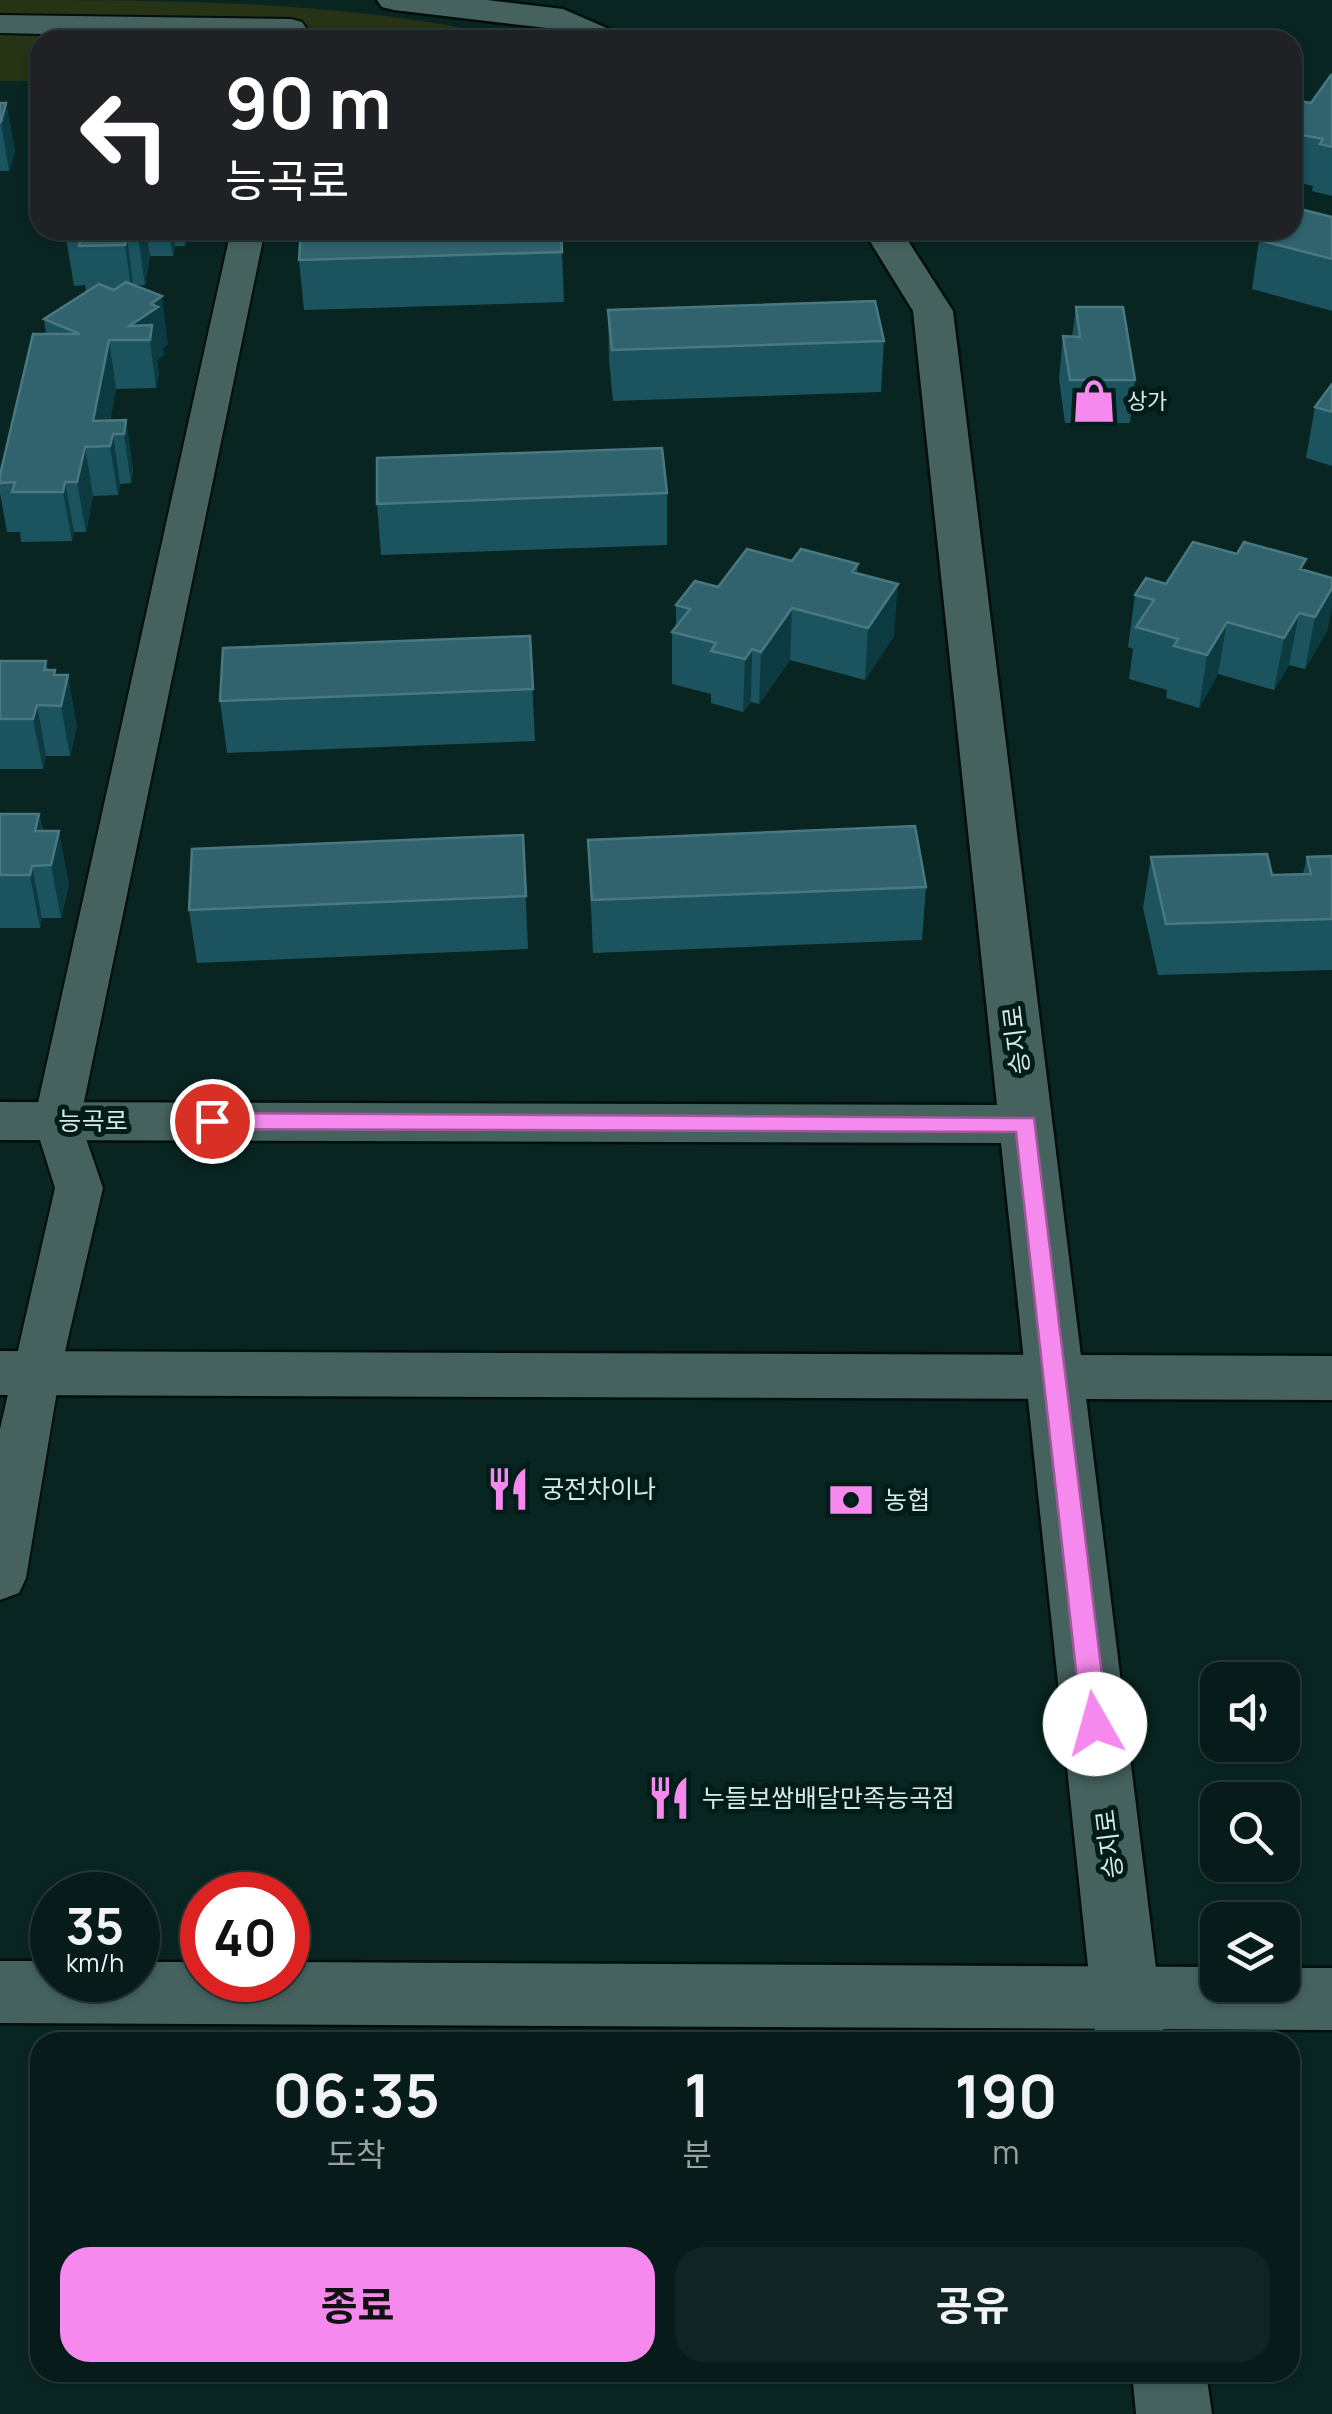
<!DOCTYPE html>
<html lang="ko">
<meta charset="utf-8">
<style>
:root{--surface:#071c1a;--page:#102523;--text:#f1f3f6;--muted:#98a1a2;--line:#283a39;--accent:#f589ee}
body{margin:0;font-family:Manrope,"Noto Sans KR",sans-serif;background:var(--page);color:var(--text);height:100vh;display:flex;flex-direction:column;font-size:38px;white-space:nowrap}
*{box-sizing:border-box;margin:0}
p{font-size:32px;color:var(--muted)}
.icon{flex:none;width:55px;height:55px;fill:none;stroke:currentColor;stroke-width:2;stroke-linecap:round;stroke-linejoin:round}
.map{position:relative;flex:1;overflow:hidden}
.drawer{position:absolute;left:30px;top:2032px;width:1270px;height:350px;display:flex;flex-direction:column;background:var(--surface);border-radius:30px;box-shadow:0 2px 8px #0004,0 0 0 2px var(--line)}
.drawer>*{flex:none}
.top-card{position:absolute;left:30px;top:30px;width:1272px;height:210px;border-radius:30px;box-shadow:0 2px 8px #0004,0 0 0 2px var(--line);background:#202124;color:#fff;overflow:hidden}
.fabs{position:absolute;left:1200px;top:1662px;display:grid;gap:20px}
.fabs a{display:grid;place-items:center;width:100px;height:100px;border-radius:20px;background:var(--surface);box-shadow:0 2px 8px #0004,0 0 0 2px var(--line);font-size:50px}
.speed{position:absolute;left:30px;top:1872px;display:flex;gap:20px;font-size:50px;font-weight:700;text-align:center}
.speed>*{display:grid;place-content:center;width:130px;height:130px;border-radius:50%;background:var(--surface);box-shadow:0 2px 8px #0004,0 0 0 2px var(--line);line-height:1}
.speed small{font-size:25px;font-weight:400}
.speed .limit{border:15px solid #d22;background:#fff;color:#111}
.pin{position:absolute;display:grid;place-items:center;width:85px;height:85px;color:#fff;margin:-42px;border:5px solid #fff;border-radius:50%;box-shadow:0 2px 10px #0007}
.me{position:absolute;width:110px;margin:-55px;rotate:353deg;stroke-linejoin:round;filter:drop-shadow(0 0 8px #0008)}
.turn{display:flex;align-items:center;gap:35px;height:210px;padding:0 30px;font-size:45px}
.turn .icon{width:130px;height:130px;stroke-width:2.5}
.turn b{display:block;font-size:70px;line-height:85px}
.eta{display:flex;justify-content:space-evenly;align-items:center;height:170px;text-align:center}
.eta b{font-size:60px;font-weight:700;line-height:70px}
.button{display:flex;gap:20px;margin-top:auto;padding:20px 30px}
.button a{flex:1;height:115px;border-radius:30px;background:var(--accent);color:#111;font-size:40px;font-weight:700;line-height:115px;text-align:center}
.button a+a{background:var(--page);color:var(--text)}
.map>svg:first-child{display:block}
.green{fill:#263314}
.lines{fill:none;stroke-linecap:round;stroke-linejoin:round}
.pedestrian-casing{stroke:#000e0c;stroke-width:4}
.minor-casing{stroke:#000e0c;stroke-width:5}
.tertiary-casing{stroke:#000e0c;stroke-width:5}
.pedestrian{fill:#45625e;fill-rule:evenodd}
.minor{fill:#45625e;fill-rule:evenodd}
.tertiary{fill:#45625e;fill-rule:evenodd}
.wall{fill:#1b535e}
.shaded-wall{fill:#0b3a40}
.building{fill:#30636d;stroke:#4a7880;stroke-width:2.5}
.route{fill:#f589ee;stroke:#9f599b;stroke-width:2.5}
.labels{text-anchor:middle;stroke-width:10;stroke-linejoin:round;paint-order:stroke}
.far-poi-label{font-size:22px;fill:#d8e8e6;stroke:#011c19;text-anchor:start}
.street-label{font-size:25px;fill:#d8e8e6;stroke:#011c19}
.poi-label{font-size:25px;fill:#d8e8e6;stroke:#011c19;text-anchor:start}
</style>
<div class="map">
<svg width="1332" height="2414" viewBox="0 0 1332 2414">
<rect width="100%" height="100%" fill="#092522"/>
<path class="green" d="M0,0C174,0 351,0 520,40H40V81H0Z"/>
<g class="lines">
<g class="pedestrian-casing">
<path id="pedestrian" d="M0,15L291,19L302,22L306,28L304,40L0,33Z
M231,230H265L80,1121L103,1188L60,1373L26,1578L19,1593L0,1600V1429L55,1188L34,1121Z"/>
</g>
<g class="minor-casing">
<path id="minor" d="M0,1351L1332,1356V1400L0,1395Z
M0,1961H52V1980H138V1962H202V1980H288V1962L1218,1967V1985H1282V1968H1332V2030L0,2023Z"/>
</g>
<g class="tertiary-casing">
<path id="tertiary" d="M377,0H487L563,9L618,33L624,40H578L555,29L394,10L382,7Z
M863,230H901L953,311L1165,2042H1096L1001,1143L0,1140V1102L997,1105L913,311Z
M1132,2372H1206L1212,2414H1136Z"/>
</g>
<use href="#pedestrian" class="pedestrian"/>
<use href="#minor" class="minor"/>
<use href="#tertiary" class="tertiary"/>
</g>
<path class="wall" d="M1332,75V196L1312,191L1313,186L1292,181V102L1311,103Z
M0,103H6L15,152L9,171H0Z
M1332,217V311L1252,289L1259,240Z
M68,230H186L187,234L185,246H175L173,256H150L145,285H134L168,344L163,348L164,355L157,360L159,374L156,388L116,389L110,421L126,420L133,470L131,483L120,484L118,495L93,496L86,532H74L72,541L21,542L20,532H7L0,493V475L46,334L44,319L86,292L85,285L74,286L66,238Z
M562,252L564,302L304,310L299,260Z
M1076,307L1135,380L1130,423H1065L1059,379L1063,336L1072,337Z
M608,310L884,341L881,392L613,401L609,360Z
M1332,384V466L1306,458L1315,407Z
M667,493V545L381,555L377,504Z
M1237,554L1332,578V606L1327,631L1305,669L1289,665L1274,690L1218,674L1199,708L1166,698L1167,690L1129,679L1133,649L1128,647L1135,595L1166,584Z
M792,561L858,564L857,573L894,636L865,680L790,660L759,704L751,702L743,712L711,703V694L672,684V632L676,626V605L718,587Z
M530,636L535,741L227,753L220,701Z
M0,661H46L48,670L56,675L77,726L70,756H46L43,769H0Z
M0,814H39L43,831L69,884L61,918H42L40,928H0Z
M523,835L528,949L197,963L189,910Z
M588,840L926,887L922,940L593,953Z
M1332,856V970L1158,975L1143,908L1151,857L1272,875L1303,874L1307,857Z"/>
<path class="shaded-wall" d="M6,103L15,152L9,171L1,122Z
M139,230H146L150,256L145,285L138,237Z
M169,230H173L175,246L173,256Z
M183,230H186L185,246Z
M127,237L133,285L132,293L125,245Z
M162,296L168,344L163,348L164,355L157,360L159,374L156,388L150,340L129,326L151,304Z
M109,340L116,389L105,446L93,421Z
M126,420L133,470L131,483L124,434Z
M113,434L120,484L118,495L110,446Z
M85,447L93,496L86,532L77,482Z
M65,482L74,532L72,541L63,492Z
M898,584L894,636L865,680L868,628Z
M1332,588V606L1327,631L1305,669L1315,617Z
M792,608L790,660L759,704L761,652Z
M1299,613L1289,665L1274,690L1284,638Z
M1227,622L1218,674L1199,708L1207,655Z
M752,649L751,702L743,712L745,659Z
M55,670L61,705L68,675L77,726L70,756L61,706L54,675Z
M37,705L46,756L43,769L33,719Z
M39,814L49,865L35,831Z
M59,831L69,884L61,918L51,865Z
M32,866L42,918L40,928L30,875Z"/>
<path class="building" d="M1331,75H1332V147L1320,144L1323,139L1292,133V127L1302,114L1292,112V102L1294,100L1311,103Z
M0,103H6L1,122H0Z
M1292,207L1332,217V259L1259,240L1267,230H1292Z
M68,230H139L138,237H127L125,245L79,246L81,237L66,238Z
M301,230H561L562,252L299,260Z
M126,282L162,296L151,304L158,307L129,326L152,325L150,340H109L93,421L126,420L124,434H113L110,446L85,447L77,482H65L63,492H12L15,482L0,483V475L33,334H80L44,319L99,284L114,290Z
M875,301L884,341L612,350L608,310Z
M1076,307H1123L1135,380H1070L1063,336L1080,337Z
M1332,384V412L1315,407Z
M662,448L667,493L377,504V458Z
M1193,542L1237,554L1244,542L1306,559L1300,569L1332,578V588L1315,617L1299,613L1284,638L1227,622L1207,655L1174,646L1178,639L1136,627L1154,600L1135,595L1146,578L1166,584Z
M747,549L792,561L801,549L858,564L852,572L898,584L868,628L792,608L761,652L752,649L745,659L711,651L716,643L672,632L690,609L676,605L695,581L718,587Z
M530,636L533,689L220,701L223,648Z
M0,661H46L44,670H55L54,675H68L61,706L37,705L33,719H0Z
M0,814H39L35,831H59L51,865L32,866L30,875H0Z
M915,826L926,887L592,900L588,840Z
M523,835L526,896L189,910L192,849Z
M1267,854L1272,875L1311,874L1307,857L1332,856V919L1166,924L1151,857Z"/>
<path class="route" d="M212,1113L1034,1118L1108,1724L1104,1732L1095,1735L1085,1732L1082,1724L1016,1132L212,1129L201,1121Z"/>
<defs>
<g id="shop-bare" transform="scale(3.45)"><path d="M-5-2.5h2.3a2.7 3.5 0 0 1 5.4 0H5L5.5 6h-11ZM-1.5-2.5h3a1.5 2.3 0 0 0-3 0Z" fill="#f589ee" stroke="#011c19" stroke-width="2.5" paint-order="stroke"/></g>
<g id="restaurant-bare" transform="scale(3.45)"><path d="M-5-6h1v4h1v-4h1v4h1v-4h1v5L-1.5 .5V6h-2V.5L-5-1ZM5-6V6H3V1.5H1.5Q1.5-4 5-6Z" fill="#f589ee" stroke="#011c19" stroke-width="2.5" paint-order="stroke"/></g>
<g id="bank-bare" transform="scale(3.45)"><path d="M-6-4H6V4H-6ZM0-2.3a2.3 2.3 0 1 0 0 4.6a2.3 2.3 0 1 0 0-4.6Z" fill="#f589ee" stroke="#011c19" stroke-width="2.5" paint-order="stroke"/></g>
</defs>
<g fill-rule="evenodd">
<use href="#shop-bare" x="1094" y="401"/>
<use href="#restaurant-bare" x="508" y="1489"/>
<use href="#bank-bare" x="851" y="1500"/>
<use href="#restaurant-bare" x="669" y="1798"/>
</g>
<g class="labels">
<g class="far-poi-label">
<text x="1127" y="409">상가</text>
</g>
<g class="street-label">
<text transform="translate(1016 1040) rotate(-97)" y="9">승지로</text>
<text x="93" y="1130">능곡로</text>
<text transform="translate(1109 1844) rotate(-97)" y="9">승지로</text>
</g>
<g class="poi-label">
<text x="541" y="1498">궁전차이나</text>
<text x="884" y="1509">농협</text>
<text x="702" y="1807">누들보쌈배달만족능곡점</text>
</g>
</g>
</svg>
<div class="fabs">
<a><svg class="icon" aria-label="sound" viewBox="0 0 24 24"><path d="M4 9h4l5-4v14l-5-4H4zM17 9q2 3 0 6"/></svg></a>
<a><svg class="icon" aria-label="search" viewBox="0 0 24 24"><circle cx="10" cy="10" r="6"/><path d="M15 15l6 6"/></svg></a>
<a><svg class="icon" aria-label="layers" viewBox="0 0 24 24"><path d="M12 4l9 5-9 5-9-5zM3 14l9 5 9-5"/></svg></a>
</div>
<div class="speed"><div>35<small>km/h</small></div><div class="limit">40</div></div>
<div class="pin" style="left:212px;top:1121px;background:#d93025"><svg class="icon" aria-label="arrive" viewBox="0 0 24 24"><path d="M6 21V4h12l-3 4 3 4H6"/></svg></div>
<svg class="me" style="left:1095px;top:1724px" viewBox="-20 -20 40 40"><circle r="19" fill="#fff"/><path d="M0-13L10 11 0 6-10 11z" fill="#f589ee"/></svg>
<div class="top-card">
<div class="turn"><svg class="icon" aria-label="left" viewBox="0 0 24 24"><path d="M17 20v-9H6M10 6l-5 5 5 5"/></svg><div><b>90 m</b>능곡로</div></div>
</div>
<section class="drawer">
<div class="eta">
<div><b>06:35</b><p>도착</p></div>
<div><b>1</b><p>분</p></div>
<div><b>190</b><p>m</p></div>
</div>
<div class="button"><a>종료</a><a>공유</a></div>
</section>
</div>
